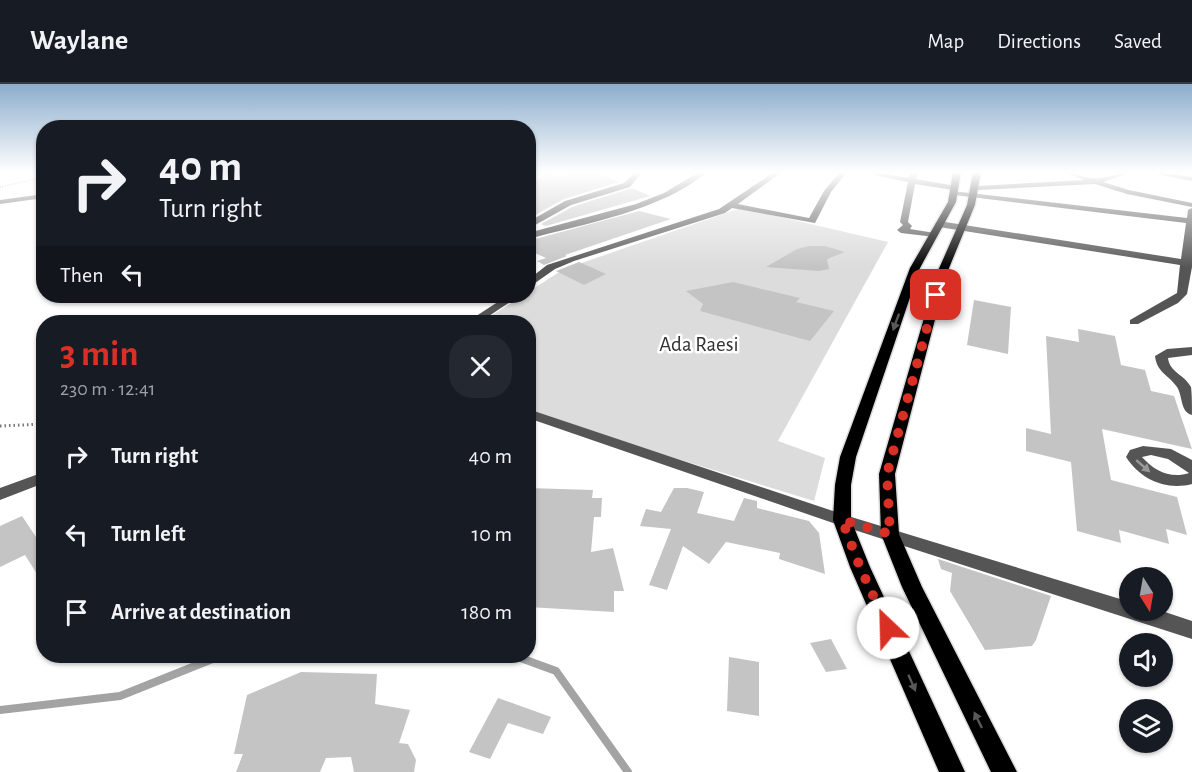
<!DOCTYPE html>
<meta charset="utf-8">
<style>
:root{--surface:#171b24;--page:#242831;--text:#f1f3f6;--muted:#9ea1a6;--line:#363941;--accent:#d93025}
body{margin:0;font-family:"Alegreya Sans",sans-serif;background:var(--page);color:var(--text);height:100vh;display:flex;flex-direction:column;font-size:22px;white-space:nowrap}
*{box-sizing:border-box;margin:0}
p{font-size:20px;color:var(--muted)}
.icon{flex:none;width:33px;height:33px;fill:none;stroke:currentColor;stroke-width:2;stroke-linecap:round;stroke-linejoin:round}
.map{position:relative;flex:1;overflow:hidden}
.drawer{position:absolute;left:36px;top:231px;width:500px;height:348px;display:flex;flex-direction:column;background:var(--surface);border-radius:24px;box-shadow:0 2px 4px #0004}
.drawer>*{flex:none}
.guide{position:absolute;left:36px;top:36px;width:500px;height:183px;border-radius:24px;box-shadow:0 2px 4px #0004;background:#171b24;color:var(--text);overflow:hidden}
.needle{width:39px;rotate:169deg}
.tools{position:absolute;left:1119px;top:483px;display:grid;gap:12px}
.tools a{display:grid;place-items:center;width:54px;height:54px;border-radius:50%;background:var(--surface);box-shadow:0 2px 4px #0004;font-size:30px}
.pin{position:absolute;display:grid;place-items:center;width:51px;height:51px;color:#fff;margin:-26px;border-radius:12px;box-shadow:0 3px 9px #0006}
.me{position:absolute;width:66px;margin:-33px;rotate:336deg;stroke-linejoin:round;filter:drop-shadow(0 0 4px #0008)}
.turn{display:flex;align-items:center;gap:21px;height:126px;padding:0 24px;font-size:27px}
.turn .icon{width:78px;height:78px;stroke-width:2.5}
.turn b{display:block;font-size:42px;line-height:51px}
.then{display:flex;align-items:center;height:57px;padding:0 24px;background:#0003;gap:12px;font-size:22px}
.round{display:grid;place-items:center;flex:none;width:63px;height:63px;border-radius:24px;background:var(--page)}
.overview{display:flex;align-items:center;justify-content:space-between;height:102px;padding:0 24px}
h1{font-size:36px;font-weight:700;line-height:45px;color:var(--accent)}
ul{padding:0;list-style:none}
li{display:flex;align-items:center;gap:18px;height:78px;padding:0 24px}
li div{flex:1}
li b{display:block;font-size:22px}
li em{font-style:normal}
header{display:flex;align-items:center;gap:36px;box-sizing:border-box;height:84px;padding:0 30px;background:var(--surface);border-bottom:2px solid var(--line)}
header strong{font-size:28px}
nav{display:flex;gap:33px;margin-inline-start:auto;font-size:21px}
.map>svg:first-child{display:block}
.green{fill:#dcdcdc}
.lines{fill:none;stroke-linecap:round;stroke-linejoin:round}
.stream{stroke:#a3a3a3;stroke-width:8}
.building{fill:#c4c4c4}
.major-casing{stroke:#dbdbdb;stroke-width:3}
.path-far1{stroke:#777;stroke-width:1.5;stroke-dasharray:1 1.5;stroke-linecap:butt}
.path{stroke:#777;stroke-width:3;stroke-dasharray:1.5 3;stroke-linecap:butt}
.minor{fill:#555;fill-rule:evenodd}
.major{fill:#000;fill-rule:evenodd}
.oneway{fill:#595959}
.oneway2{fill:#999}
.route{stroke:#d93025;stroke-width:10;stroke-dasharray:0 18}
.labels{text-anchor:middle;stroke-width:5;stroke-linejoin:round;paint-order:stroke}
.park-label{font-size:21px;fill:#333;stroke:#fff}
</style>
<header>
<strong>Waylane</strong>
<nav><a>Map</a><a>Directions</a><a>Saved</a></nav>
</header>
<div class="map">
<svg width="1192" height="688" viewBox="0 0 1192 688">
<rect width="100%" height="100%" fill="#fff"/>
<path class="green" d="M741,124L888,158L778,357L825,374L814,417L528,329V238H481L523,212H528V208L564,185Z"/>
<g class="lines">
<path class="stream" d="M515,572L556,587L628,688
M0,626L120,612L220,572"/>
</g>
<path class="building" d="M575,88H598L619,98L564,115L528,135V102L546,90L562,93Z
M632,104L650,112L546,142L541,140L572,123Z
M639,127L671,135L565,171L567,172L544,181L537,177L546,174L528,166V157Z
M809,162H825L845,168L827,175L829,185L819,187L766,183L797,165Z
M579,178L606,190L584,201L556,187Z
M733,198L800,214L796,218L834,227L810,257L700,227L703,220L686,207Z
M974,216L1011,223L1008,270L967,261Z
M1078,245L1115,252L1121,281L1145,286L1151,307L1174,312L1192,365L1102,345L1111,396L1177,413L1187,451L1166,445L1169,460L1119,446L1121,459L1077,447L1071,378L1026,367V344L1051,350L1046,252L1079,258Z
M528,404L593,406L592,414H602L601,433H594L591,468L613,464L624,507H614V528L528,523V503H531L528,475Z
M674,404H687L704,408L697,429L734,437L744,414L757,417V424L809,437L819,449L825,490L779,475L780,469L726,458L709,480L683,462L667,506L649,501L671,445L640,442L646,425L661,428Z
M22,432L44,465V501L25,471L0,483V442Z
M938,475L1051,512L1036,556L1032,562L985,566L950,507L952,489L941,485Z
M831,555L847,585L826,588L810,559Z
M729,573L759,578V632L727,627Z
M301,588L377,590L375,620L410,626L399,659L408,660L416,676L414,688H354L351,673L326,674L320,688H236L243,670H234L247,611Z
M498,614L551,633L543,650L508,639L490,675L469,668Z"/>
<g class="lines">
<g class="major-casing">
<path id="major" d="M953,88H961L956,118L920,184L856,373L851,401V436L870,483L965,688H939L850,483L833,436L835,401L840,373L910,184L948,118Z
M973,88H981L975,121L947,189L895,390L899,450L922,503L1017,688H991L902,503L881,450L879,390L937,189L967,121Z"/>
</g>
<path class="path-far1" d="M0,103L44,93"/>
<path class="path" d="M0,342L44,340"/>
<path class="minor" d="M635,88H642L630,103L571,121L528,145V138L565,117L624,99Z
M699,88H707C663,126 584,140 528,155V149L636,120L664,109Z
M774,88H782L738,120L809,134L824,107L840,88H847L831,108L815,139L732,124L725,129L574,177L555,185L528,204V196L547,181L719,125Z
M860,88H875L909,94L910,88H918L916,95L956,102V106H953L915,100L908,138L912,142L910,145L935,149V153L901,149L897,146L903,141L900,138L908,98Z
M1064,88C1075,88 1087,96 1098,94C1110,93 1120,88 1132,88L1103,98L1129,106L1192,119V123L1127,110L1095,100L978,106L974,104L978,102L1084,96Z
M1156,88L1192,93V97L1156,90Z
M952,107L1187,134L1188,126L1192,124V183L1187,210L1178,219L1138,240H1130V236L1177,209L1180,181L939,143L935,140L939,137L1181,175L1186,139L955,111H952Z
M44,110V114L0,120V116Z
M507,212H519L480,238H467Z
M1192,263V271L1168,274C1170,289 1184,290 1191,303C1192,310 1192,323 1192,331C1180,328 1183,312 1177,303C1168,290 1157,289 1155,272L1167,265Z
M528,325L848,432L1130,518V526H1159L1192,537V555L836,440L528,334Z
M1143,362L1171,365L1192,376V400C1166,407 1140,395 1126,373L1130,366ZM1151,371L1168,375L1189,389C1171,395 1154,387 1142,373Z
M44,388V399L0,416V404Z"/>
<use href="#major" class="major"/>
</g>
<defs><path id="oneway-solid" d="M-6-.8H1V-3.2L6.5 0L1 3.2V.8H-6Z" transform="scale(1.5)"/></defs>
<g class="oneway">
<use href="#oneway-solid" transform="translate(896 238) rotate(110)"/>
<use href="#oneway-solid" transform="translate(912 599) rotate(66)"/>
<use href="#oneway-solid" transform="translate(978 636) rotate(-116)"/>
</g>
<use class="oneway2" href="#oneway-solid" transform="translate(1143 382) rotate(41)"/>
<linearGradient id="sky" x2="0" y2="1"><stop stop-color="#8cadcc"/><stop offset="0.48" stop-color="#fff"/><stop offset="1" stop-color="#fff" stop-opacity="0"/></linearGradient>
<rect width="1192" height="184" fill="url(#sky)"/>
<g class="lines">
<path class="route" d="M888,544L860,483L842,436L890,450L887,390L936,211"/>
</g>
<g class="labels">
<g class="park-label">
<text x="699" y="267">Ada Raesi</text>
</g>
</g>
</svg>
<div class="tools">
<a><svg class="needle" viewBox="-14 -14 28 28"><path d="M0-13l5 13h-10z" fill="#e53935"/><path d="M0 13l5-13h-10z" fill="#9ea1a6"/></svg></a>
<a><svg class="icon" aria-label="sound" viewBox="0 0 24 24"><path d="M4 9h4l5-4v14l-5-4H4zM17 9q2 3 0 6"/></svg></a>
<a><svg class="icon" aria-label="layers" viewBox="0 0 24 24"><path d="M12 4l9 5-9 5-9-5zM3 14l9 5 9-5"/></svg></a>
</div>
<div class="pin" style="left:936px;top:211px;background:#d93025"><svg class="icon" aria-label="arrive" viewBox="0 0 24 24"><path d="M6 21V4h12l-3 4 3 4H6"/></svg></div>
<svg class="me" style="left:888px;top:544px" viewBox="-20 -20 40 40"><circle r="19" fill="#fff"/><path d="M0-13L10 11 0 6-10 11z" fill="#d93025"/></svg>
<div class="guide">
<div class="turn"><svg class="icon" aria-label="right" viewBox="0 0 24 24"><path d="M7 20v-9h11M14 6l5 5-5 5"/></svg><div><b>40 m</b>Turn right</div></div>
<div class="then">Then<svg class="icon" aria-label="left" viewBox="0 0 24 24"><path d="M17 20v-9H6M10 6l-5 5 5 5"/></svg></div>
</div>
<section class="drawer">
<div class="overview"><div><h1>3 min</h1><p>230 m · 12:41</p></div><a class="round"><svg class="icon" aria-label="close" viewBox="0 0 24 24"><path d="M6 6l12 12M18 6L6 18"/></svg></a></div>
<ul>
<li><svg class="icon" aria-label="right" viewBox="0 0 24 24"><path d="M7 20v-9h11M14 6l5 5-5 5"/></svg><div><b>Turn right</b></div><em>40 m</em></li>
<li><svg class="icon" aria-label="left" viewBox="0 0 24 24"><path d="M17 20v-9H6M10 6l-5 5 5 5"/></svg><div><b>Turn left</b></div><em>10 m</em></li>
<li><svg class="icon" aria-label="arrive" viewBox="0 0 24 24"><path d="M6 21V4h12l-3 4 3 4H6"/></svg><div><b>Arrive at destination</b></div><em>180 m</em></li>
</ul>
</section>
</div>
